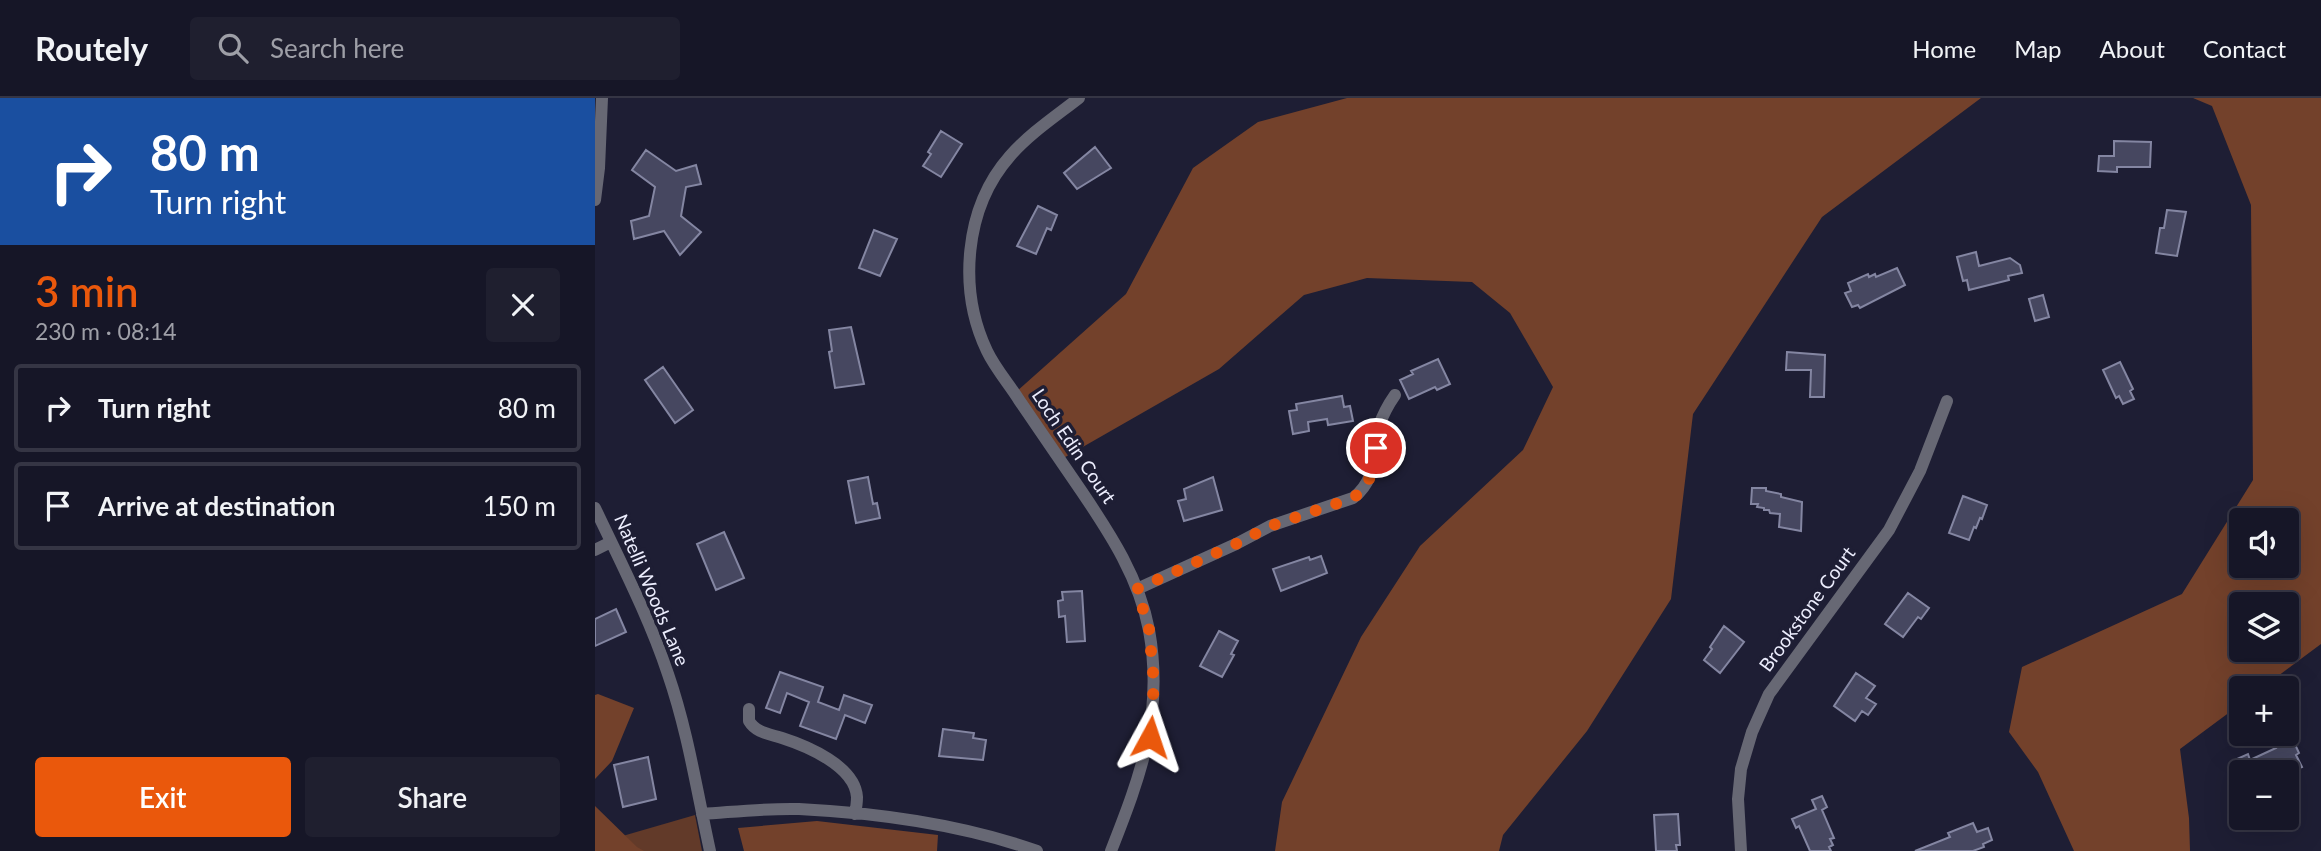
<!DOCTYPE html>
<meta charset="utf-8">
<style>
:root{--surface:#161627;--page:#1f1f2f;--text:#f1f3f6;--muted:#9e9fa7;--line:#353544;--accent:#ea580c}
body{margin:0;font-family:Lato,sans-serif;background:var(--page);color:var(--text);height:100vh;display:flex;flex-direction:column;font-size:26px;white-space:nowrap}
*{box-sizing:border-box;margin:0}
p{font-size:23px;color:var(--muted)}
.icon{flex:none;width:38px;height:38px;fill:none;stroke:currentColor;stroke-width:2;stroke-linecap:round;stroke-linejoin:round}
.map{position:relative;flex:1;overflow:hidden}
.sheet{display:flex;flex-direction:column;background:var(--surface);width:595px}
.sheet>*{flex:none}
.hud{background:#1a4fa0;color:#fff;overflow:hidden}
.fabs{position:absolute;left:1634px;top:410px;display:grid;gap:14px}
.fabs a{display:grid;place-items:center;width:70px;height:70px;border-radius:7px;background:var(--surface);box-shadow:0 7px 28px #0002,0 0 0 2px var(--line);font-size:35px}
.pin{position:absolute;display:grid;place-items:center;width:60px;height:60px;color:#fff;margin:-30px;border:4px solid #fff;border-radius:50%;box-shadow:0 2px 7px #0007}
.me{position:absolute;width:77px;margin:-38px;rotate:5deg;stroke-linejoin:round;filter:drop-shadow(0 0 5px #0008)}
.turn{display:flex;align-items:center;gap:24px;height:147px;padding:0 35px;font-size:32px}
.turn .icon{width:91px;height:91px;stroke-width:2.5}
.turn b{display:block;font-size:49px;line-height:60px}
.round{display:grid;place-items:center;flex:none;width:74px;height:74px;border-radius:7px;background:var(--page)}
.headline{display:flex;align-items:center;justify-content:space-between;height:119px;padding:0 35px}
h1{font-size:42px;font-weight:600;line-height:52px;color:var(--accent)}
.cta{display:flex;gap:14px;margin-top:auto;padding:14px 35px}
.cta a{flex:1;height:80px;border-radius:7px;background:var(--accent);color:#fff;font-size:28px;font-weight:600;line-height:80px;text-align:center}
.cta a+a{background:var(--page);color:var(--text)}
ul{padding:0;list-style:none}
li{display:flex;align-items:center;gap:21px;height:88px;margin:0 14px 10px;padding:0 21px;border:4px solid var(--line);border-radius:7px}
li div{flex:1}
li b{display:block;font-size:26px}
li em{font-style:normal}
header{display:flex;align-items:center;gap:42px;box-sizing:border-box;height:98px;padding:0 35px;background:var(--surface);border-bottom:2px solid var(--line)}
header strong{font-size:33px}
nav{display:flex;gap:38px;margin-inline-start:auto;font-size:24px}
.search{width:490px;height:63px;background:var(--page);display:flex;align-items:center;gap:18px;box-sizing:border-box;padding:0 24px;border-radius:7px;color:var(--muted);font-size:26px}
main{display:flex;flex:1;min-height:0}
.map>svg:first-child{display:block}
.green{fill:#623a29}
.forest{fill:#73412b;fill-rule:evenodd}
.building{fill:#464760;stroke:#8486a2;stroke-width:2}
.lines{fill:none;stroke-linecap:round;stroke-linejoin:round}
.minor{stroke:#676874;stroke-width:12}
.route{stroke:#ea580c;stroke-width:12;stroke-dasharray:0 21.6}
.labels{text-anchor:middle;stroke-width:7;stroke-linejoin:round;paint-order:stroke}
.street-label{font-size:19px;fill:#ecedfd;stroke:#1e1e34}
</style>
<header>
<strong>Routely</strong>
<div class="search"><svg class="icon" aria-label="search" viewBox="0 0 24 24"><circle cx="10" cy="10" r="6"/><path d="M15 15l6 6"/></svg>Search here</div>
<nav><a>Home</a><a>Map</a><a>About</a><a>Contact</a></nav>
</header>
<main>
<section class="sheet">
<div class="hud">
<div class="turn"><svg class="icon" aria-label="right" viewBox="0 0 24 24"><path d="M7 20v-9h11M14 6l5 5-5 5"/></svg><div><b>80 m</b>Turn right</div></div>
</div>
<div class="headline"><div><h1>3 min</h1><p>230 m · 08:14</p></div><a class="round"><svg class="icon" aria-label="close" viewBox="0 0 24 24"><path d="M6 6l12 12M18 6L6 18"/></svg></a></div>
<ul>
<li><svg class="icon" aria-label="right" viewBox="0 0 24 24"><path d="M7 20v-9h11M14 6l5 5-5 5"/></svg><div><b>Turn right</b></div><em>80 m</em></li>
<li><svg class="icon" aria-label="arrive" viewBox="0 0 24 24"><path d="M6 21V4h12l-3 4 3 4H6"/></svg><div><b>Arrive at destination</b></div><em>150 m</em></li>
</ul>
<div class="cta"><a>Exit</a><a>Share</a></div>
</section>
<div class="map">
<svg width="1726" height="753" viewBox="0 0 1726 753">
<rect width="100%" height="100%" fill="#1e1e34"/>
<path class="green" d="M100,717L107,753H0V746Z"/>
<path class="forest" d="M752,0H1386L1227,119L1098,316L1076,501L992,633L908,737L904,753H680L687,704L766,539L825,448L928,352L958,289L915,215L877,184L772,180L709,197L624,271L465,362L420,295L531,196L598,70L663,24Z
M1598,0H1726V546L1667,590H1647V605L1585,651L1594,720L1595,753H1479L1443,674L1414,634L1427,569L1587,496L1658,382L1656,107L1617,8ZM1647,422H1692V467H1647ZM1647,506H1692V551H1647Z
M3,596L39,610L17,663L0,681V597Z
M0,708L42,749L49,753H0Z
M222,723L343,737L342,753H149L143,730Z"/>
<path class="building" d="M346,33L367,46L346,79L328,68L336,56L333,54Z
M1519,43L1556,44L1555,69H1522V74L1503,73L1504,58H1519Z
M500,49L516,70L482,91L469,75Z
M51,52L81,73L101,67L106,86L91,89L86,118L106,134L85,157L69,133L39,141L36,123L54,118L60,89L37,72Z
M443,108L462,117L456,132L452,130L441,156L422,148Z
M1572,112L1591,114L1582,158L1561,155L1565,130H1569Z
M279,132L302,141L285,178L264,170Z
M1381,154L1384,168L1415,160L1425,167L1427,175L1413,178L1414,182L1374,192L1372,182L1368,183L1362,159Z
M1302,170L1310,187L1265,210L1263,207L1257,209L1250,195L1256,193L1253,185L1273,176L1274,179L1280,176L1281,179Z
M1448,197L1454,219L1440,223L1434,201Z
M256,229L269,286L240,290L234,254L237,253L234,232Z
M1192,254L1230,257L1229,299H1215L1216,272H1191Z
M843,261L855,286L842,292L840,289L814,301L805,282L818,276L816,273Z
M1525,264L1538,291L1535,293L1539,301L1528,306L1524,298L1521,300L1508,272Z
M68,269L98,312L80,325L50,282Z
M747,298L749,309L755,308L758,323L733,327L732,321L713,324L714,333L698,336L694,313L702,312L701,306Z
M273,379L278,406L282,405L285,420L261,425L253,383Z
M618,379L627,412L589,423L583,403L591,401L589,391Z
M1157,390H1171V393L1186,396V399L1207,404L1206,433L1184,429L1185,416L1175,415L1174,412H1169V410L1162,409L1163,406H1156Z
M1368,398L1392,407L1387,421L1385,420L1381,430L1379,429L1374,442L1354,435Z
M129,434L149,480L121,492L102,446Z
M726,458L732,475L686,493L678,471L714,459L715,462Z
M487,493L490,543L472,544L470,518L464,519L463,503L468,502L467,494Z
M1313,495L1334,510L1326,521L1323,519L1308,539L1290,526Z
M21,511L31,534L0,548V521Z
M1129,528L1149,544L1125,575L1109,562L1117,551L1115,549Z
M624,533L643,543L636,556L639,557L627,579L605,568Z
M185,574L228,589L223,604L244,612L249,597L277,607L270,625L250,617L241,641L205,628L214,604L192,595L185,615L171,610Z
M1261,575L1280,588L1271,600L1281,606L1273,617L1267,613L1260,623L1239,608Z
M348,631L379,635L378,640L391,642L388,662L344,658Z
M1690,636L1694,644L1698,642L1704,655L1701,657L1707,669L1693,675L1691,670L1684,674H1648L1642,661L1653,656L1655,662L1681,650L1677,642Z
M53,659L61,701L28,709L19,667Z
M1227,698L1232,709L1227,712L1239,740L1235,741L1238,747L1234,749L1236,753H1215L1204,728L1201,730L1197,721L1221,711L1217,702Z
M1083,716L1085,747H1081L1082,753H1061L1059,717Z
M1378,725L1382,734L1393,730L1397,742L1388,746L1389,749L1378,753H1320L1355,739L1353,735Z"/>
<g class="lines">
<path class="minor" d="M484,0C461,18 434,36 415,58C369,110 363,192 392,253C400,270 414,286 424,302C445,333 466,363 487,394C516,437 544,480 554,532C569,615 546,677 516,753
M0,102L4,70L7,0
M0,410C26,465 54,519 73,576C93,634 102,694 115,753
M0,452L16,444
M542,491L641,446L675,428L758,400C783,381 777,355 784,328C788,316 793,307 800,297
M154,611V623C161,635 175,636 187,640C212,648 260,668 262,699C262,705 261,711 260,716
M107,716C138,714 172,710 204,711C284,715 366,726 442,753
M1146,753L1143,701L1146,671L1157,634L1174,596L1294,432L1325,373L1352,303"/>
</g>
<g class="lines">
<path class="route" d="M555,639L559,585L554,531L542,491L641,446L675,428L758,400C776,387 778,372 781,350"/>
</g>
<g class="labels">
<g class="street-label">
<text transform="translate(479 348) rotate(56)" y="7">Loch Edin Court</text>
<text transform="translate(57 492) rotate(67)" y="7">Natelli Woods Lane</text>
<text transform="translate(1212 511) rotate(-54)" y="7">Brookstone Court</text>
</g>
</g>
</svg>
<div class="fabs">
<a><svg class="icon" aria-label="sound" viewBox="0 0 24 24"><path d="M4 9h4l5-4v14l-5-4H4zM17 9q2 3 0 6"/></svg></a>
<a><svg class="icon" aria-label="layers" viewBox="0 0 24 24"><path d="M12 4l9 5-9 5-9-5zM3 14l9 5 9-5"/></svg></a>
<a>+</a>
<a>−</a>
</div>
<div class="pin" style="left:781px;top:350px;background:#d93025"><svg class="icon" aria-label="arrive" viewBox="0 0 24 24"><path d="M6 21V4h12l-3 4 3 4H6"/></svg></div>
<svg class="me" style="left:555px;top:639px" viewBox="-20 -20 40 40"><path d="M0-17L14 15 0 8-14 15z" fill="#ea580c" stroke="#fff" stroke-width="4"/></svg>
</div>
</main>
